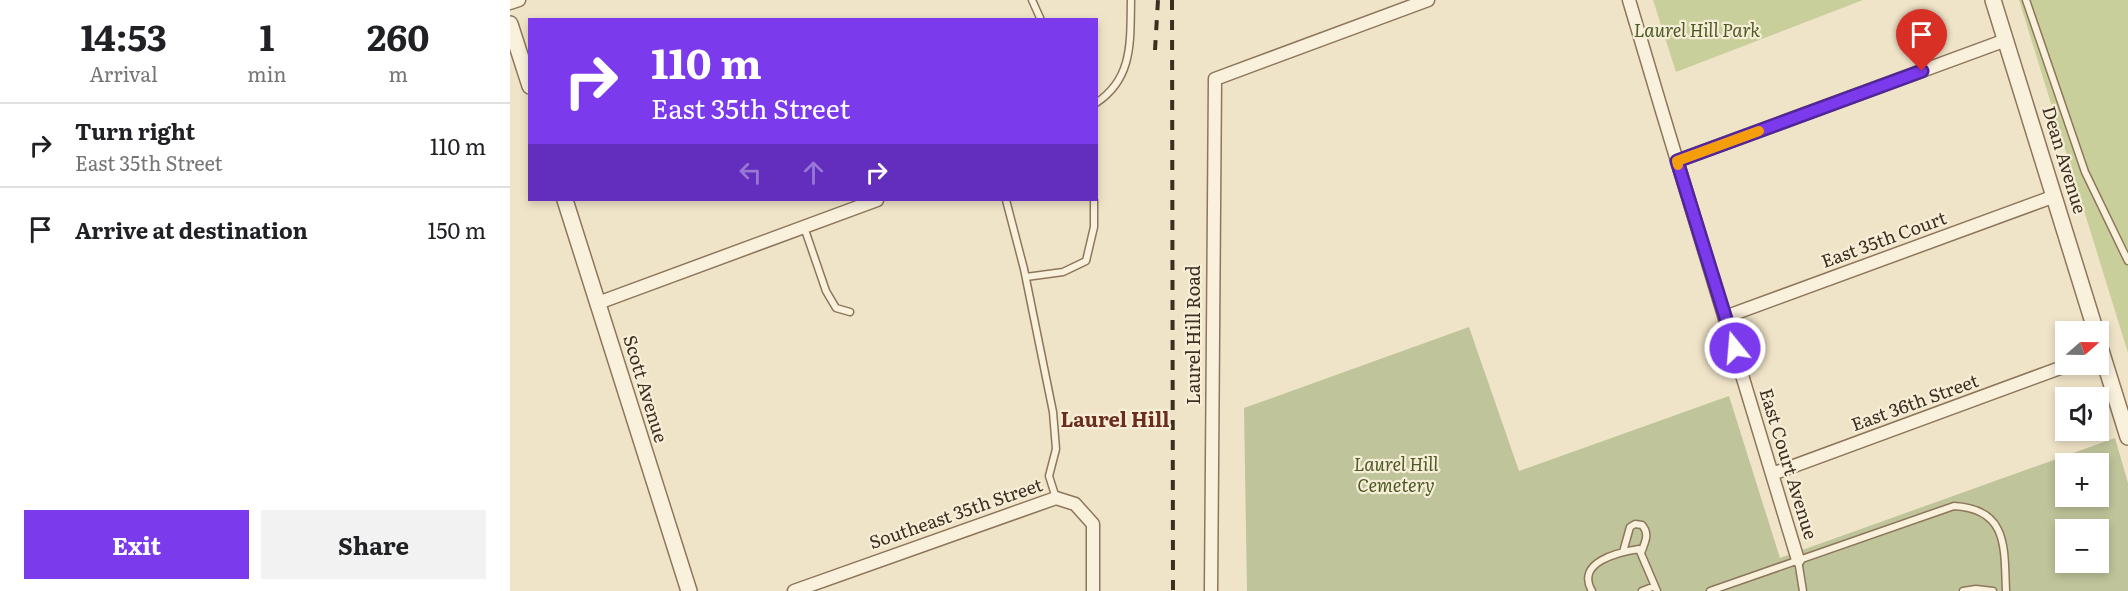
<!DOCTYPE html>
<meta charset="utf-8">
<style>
:root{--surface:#fff;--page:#f2f2f2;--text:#202124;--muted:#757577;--line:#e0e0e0;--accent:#7c3aed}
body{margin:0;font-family:Literata,serif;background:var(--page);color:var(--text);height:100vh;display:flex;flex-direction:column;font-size:22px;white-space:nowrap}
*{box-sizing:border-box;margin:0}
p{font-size:20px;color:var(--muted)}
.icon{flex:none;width:33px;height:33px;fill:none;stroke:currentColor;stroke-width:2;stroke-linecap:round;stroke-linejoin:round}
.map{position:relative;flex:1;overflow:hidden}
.sheet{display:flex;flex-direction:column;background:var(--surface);width:510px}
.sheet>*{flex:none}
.top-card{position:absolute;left:18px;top:18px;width:570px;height:183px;border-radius:0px;box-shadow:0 3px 9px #0003;background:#7c3aed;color:#fff;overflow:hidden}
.needle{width:39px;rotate:70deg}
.controls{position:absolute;left:1545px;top:321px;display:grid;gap:12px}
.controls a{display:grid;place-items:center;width:54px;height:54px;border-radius:0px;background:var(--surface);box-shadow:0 3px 9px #0003;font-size:30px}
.pin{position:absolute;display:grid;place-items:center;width:51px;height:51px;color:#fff;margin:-62px -26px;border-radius:50% 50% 50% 0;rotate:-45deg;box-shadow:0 0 6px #0007}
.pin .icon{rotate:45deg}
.me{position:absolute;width:66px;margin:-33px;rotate:343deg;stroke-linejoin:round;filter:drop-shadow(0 0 4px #0008)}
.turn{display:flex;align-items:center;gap:21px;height:126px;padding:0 24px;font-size:27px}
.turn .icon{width:78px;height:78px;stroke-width:2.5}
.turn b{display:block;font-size:42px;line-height:51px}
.lanes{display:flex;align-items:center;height:57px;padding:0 24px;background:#0003;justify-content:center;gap:30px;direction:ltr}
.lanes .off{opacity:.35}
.eta{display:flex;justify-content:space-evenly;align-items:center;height:102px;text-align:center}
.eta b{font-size:36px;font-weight:700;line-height:42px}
.button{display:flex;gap:12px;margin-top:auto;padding:12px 24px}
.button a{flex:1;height:69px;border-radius:0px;background:var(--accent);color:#fff;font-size:24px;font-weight:700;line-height:69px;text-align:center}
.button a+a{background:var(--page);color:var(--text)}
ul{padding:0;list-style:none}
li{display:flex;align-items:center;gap:18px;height:84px;padding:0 24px;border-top:2px solid var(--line)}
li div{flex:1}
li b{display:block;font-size:22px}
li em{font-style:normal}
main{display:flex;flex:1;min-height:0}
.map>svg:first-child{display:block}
.green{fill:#c9cf9b}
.cemetery{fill:#bfc49a;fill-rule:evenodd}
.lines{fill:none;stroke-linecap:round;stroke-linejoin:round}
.service-casing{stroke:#8d765c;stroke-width:9}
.minor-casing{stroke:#8d765c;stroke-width:15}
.tertiary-casing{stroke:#8d765c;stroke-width:18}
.service{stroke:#faf1dc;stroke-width:6}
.minor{stroke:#faf1dc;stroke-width:12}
.tertiary{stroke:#faf1dc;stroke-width:15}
.rail{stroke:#3d2e20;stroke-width:4;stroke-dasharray:10 10;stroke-linecap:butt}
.route-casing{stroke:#51269a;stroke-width:15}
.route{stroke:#7c3aed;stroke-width:10}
.slow{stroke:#f59e0b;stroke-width:10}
.labels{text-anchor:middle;stroke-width:4.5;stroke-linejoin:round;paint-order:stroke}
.park-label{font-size:18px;font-style:italic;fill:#4d5a26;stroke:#f7eed8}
.street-label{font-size:18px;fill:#3d2e20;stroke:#f7eed8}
.neighbourhood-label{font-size:20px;font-weight:bold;fill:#6b2e1e;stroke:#f7eed8}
</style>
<main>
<section class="sheet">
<div class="eta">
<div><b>14:53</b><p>Arrival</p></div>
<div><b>1</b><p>min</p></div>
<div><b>260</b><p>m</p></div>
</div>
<ul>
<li><svg class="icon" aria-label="right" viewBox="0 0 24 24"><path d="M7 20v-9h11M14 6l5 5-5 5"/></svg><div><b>Turn right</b><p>East 35th Street</p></div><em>110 m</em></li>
<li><svg class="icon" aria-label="arrive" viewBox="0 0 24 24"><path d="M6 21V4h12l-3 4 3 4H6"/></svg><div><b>Arrive at destination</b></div><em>150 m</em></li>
</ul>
<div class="button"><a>Exit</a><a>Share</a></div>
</section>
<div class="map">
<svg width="1618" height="591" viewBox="0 0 1618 591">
<rect width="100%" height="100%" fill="#f0e4c8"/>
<path class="green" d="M1143,0H1353L1166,72Z
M1509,0H1618V353Z"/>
<path class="cemetery" d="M959,327L1009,471L1219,396L1270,558L1605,438L1618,483V591H737L734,408ZM1556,464H1588V496H1556ZM1556,530H1588V562H1556Z"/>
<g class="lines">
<g class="service-casing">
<path id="service" d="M522,0L531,20
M1516,0L1575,172L1618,261
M586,103C624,78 620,40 621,0
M496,200L514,269L543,412L546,449L539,476L546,498
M294,227L316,291L326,308L340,312
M516,277L553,272L576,261L584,227V200
M1113,552L1120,527L1125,524L1132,525C1140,534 1135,542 1131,553
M1288,560L1293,591
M1082,591C1065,562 1109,552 1129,549L1147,591
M1132,591L1145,586
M1200,591L1444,506C1499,509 1494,549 1496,591
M1453,591L1466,589L1483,591"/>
</g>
<g class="minor-casing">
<path id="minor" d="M1119,0C1174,187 1232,373 1288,560
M0,3L9,0
M1167,161L1496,40
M88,303L367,200
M1215,317L1545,196
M1262,474L1561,364
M284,591L546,498L565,504L583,524V591
M701,591L705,79L918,0"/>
</g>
<g class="tertiary-casing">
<path id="tertiary" d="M1483,0L1586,332
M0,24L20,86
M55,200L179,591
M1588,341L1618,437"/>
</g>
<use href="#service" class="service"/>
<use href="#minor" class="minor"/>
<use href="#tertiary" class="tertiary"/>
<path class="rail" d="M662,0L663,591
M645,50L648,0"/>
</g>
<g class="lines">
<g class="route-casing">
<path id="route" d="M1225,348L1167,161L1412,71"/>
</g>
<use href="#route" class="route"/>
<path class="slow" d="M1168,165L1167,161L1249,131"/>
</g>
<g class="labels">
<g class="park-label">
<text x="1187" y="37">Laurel Hill Park</text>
<text x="886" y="471">Laurel Hill<tspan x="886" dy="21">Cemetery</tspan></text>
</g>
<g class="street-label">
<text transform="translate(1554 160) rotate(73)" y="6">Dean Avenue</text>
<text transform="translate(1374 240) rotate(-20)" y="6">East 35th Court</text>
<text transform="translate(684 335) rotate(-90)" y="6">Laurel Hill Road</text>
<text transform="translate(135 389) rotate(73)" y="6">Scott Avenue</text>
<text transform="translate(1405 403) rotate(-20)" y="6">East 36th Street</text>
<text transform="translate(1278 464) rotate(73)" y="6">East Court Avenue</text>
<text transform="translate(446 514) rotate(-19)" y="6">Southeast 35th Street</text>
</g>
<g class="neighbourhood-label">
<text x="605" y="427">Laurel Hill</text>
</g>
</g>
</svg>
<div class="controls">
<a><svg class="needle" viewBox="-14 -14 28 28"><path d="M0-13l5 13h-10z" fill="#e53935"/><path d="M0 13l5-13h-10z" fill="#757577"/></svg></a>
<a><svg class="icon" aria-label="sound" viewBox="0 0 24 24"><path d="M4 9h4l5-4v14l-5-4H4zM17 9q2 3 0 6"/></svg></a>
<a>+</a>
<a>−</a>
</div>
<div class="pin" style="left:1412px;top:71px;background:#d93025"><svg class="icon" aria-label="arrive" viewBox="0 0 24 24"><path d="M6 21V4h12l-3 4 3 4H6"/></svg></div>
<svg class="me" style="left:1225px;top:348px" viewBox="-20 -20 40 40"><circle r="17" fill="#7c3aed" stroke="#fff" stroke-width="3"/><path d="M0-11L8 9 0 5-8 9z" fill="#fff"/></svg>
<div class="top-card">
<div class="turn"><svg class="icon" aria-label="right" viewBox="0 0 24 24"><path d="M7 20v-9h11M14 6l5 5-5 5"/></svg><div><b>110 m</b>East 35th Street</div></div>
<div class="lanes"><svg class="icon off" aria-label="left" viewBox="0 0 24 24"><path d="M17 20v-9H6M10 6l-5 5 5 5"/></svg><svg class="icon off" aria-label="ahead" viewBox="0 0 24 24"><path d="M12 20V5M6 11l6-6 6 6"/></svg><svg class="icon" aria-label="right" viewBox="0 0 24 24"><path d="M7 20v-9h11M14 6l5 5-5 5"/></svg></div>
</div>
</div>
</main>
